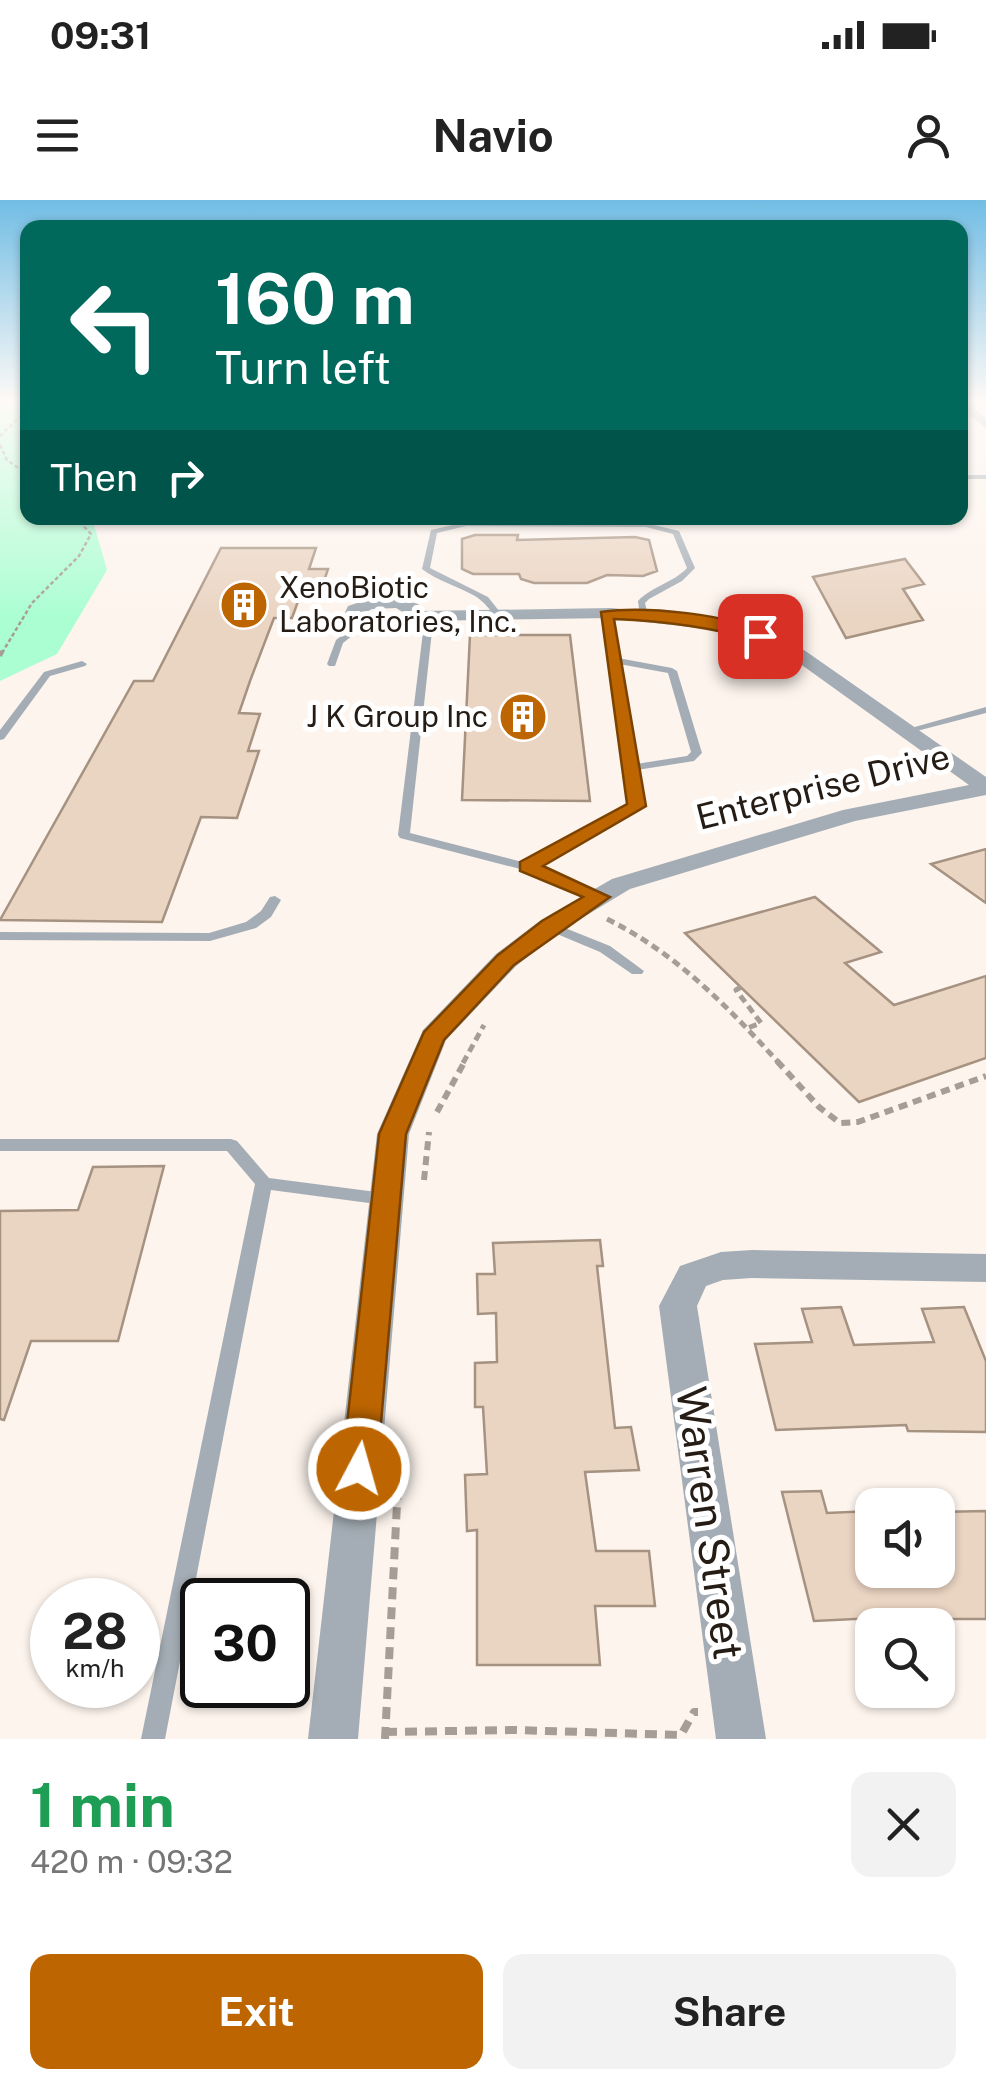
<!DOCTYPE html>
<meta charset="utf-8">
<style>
:root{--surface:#fff;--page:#f2f2f2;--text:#222;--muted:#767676;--accent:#bd6500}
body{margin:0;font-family:"Public Sans",sans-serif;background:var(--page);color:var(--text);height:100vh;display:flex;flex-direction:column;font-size:38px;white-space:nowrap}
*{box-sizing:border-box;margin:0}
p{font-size:32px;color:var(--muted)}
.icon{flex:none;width:55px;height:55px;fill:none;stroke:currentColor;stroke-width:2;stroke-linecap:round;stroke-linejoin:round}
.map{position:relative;height:1539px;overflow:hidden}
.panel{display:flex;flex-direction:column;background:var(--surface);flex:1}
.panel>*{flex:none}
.top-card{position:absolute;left:20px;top:20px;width:948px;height:305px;border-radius:20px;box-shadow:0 2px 8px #0004;background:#00695c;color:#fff;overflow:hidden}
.controls{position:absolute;left:855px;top:1288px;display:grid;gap:20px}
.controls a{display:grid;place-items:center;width:100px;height:100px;border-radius:20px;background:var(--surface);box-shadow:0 2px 8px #0004;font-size:50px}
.speed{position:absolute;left:30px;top:1378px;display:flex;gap:20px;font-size:50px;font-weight:700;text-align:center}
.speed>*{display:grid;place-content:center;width:130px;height:130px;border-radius:50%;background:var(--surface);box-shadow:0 2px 8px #0004;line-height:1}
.speed small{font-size:25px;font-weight:400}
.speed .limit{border:5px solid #111;border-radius:15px;background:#fff;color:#111}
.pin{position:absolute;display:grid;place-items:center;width:85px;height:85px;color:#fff;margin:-42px;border-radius:20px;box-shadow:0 5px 15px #0006}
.me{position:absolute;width:110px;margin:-55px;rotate:6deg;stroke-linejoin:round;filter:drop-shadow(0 0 8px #0008)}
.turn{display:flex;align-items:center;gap:35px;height:210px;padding:0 30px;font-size:45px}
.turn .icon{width:130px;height:130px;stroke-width:2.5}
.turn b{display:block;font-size:70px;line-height:85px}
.then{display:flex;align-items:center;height:95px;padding:0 30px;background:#0003;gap:20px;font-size:38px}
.round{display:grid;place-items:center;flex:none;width:105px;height:105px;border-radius:20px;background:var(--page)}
.summary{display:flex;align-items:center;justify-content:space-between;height:170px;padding:0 30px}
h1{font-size:60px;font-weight:700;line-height:75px;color:#1e9e55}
.primary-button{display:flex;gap:20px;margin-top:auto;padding:20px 30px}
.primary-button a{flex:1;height:115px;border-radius:20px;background:var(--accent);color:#fff;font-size:40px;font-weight:700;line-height:115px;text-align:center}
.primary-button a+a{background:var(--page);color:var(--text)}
.status{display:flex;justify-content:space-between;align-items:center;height:70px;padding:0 50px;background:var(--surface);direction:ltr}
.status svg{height:28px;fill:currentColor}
header{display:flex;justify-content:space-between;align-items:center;height:130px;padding:0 30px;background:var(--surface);font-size:45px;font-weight:700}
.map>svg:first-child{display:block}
.green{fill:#aafed2}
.building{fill:#ead4c2;stroke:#a69281;stroke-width:2.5}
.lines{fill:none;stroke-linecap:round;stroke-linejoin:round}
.path-far4{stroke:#a69d96;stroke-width:2.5;stroke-dasharray:4 2.5;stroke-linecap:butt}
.path-far3{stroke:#a69d96;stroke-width:4;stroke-dasharray:6 4;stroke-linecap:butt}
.path-far2{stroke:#a69d96;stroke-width:5;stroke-dasharray:8 5;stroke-linecap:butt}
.path-far1{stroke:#a69d96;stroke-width:6;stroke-dasharray:9 6;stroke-linecap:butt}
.path{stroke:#a69d96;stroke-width:8;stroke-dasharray:12 8;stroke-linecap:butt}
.lane{fill:#a4adb5;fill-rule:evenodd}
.street{fill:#a4adb5;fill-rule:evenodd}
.route{fill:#bd6500;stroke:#7b4200;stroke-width:2.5}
.labels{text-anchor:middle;stroke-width:10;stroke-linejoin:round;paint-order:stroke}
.far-poi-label{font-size:30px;fill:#241c15;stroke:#fff;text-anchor:start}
.street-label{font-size:35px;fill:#241c15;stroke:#fff}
.near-street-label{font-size:42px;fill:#241c15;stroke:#fff}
</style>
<div class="status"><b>09:31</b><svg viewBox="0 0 49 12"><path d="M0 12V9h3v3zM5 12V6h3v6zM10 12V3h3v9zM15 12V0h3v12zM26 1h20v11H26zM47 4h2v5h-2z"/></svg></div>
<header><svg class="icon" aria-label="menu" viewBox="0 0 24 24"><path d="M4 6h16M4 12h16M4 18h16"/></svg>Navio<svg class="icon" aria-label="person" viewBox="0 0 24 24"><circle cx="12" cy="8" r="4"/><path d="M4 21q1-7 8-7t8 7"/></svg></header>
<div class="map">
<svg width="986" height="1539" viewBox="0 0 986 1539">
<rect width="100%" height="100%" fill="#fdf4ed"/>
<path class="green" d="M0,203H27L23,269L27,272L28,318H88L93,321L107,370L57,454L0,481Z"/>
<path class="building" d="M475,335H518L517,340L635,337L649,340L657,371L643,376L607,375L587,383H534L521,379L519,374H473L462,369V339Z
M221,348H316L309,369H328L320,393H301L292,418H274L250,481L239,513L260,514L248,551H259L237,618L201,617L162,722L0,720L134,481H153Z
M905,359L924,384L903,389L923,420L846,438L813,377Z
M470,435H570L590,601L462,600Z
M986,649V703L931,664Z
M815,697L881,752L845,763L894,805L986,776V858L859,902L685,733Z
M164,966L118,1141H31L4,1220L0,1219V1011L78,1010L93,967Z
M600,1040L603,1066H597L615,1228L631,1227L639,1270L585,1272L596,1351H649L655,1406H595L600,1465H477V1330L467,1331L465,1275L487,1274L483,1207H475V1163L497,1162L496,1113L478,1114L477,1074H495L493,1043Z
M841,1107L854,1145L934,1142L922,1109L964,1107L986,1161V1232L908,1231L906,1225L776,1230L755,1144L812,1142L802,1109Z
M821,1291L827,1313L872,1311V1370H938V1312L986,1311V1419H930L932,1425H878L876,1418L814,1421L782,1292Z"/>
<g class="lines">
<path class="path-far4" d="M0,236L24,213L17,203
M0,245L7,260L28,275
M2,453L32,403L79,356L91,334L76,318"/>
<path class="path-far3" d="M0,456L3,450"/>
<path class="path-far2" d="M607,719C677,754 727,806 779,863
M741,787L736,790L761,823L745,829
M463,863L484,825"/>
<path class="path-far1" d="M777,861L819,907L840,923L858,922L986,876
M437,912L465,861
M424,980L429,932"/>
<path class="path" d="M385,1532L516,1530L681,1535L694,1512H698
M385,1539L398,1285"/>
<path class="lane" d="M960,275H986V279H960Z
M466,322L646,323L679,331L695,368L682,381L649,399L645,403L648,416L644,419L640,416L638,401C652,386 673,383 687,368L673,334L646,327L466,326L437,333L430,368L488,397L503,416L499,419C491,412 485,402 475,396C457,386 438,381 422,369L431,330Z
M606,412L610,415L618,458L672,468L677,471L702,553L694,561L637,570L643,606L641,608L538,667L603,694L605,697L603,700H595L524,670L400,638L398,635L423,432L407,422L406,420L410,417L432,431L410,633L526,663L631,605L602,415ZM619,464L668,473L691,552L687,556L636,564Z
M789,413L793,416L790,424L763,438H757V434L783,421L786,414Z
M360,422L367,424L343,443L335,466H329L327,464L336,440Z
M82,461L87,464L85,466L50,476L4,539L0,540V530L44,472Z
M986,507V513L909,533L904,530Z
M275,696L281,700L271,717L256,728L210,741L0,740V732L209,733L246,722L261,711L270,697Z
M550,722L610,746L644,771L642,774H632L600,752L545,729L543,726L545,723Z
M0,939H231L237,941L269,978L384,993L390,995L393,999L390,1003L384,1005L271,990L165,1539H141L255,984L227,951H0Z"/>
<path class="street" d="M960,203H968L986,218V228L960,208Z
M397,398L418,404L422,411L611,408L708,418L761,432L804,450L986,577V595L855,621L630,689L559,732L516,766L446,840L409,934L358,1539H308L377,934L423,830L496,754L541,720L612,679L843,610L969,585L792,458L748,439L707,429L611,418L419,421L383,432L361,428L343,417L348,406L369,399ZM396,408L406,414L383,421L361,415L372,409Z
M752,1050L986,1054V1082L752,1078L723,1080L706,1086L697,1106L766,1539H716L659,1106L680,1066L721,1052Z"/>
</g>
<linearGradient id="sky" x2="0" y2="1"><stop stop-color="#71bde4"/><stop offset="0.48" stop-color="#fefaf7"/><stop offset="1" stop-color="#fefaf7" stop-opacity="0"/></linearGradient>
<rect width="986" height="419" fill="url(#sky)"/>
<path class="route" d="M601,412C641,406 735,413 767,436L760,441C711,427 666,421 614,419L646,606L543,666L610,697L514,765L444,840L406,934L377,1269L372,1280L359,1285L347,1280L342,1269L379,934L424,832L498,755L542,721L583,697L520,671V662L627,604Z"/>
<defs>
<g id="building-disc" transform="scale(2.5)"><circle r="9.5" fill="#bd6500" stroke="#fff"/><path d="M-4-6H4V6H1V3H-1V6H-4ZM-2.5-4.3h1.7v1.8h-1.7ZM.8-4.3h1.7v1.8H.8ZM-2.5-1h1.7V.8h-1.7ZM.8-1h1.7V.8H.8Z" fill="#fff"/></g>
</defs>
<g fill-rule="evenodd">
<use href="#building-disc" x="244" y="405"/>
<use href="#building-disc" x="523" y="517"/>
</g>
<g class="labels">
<g class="far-poi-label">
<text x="279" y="398">XenoBiotic<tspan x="279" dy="34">Laboratories, Inc.</tspan></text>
<text x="488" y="527" text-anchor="end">J K Group Inc</text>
</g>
<g class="street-label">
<text transform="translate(823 587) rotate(-14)" y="12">Enterprise Drive</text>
</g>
<g class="near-street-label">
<text transform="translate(710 1323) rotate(82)" y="15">Warren Street</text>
</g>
</g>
</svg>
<div class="controls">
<a><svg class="icon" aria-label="sound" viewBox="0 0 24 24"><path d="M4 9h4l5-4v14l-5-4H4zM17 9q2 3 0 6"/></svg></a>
<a><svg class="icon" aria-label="search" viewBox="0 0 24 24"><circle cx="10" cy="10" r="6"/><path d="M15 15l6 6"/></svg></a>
</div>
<div class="speed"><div>28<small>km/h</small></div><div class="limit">30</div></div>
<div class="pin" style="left:760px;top:436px;background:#d93025"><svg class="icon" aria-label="arrive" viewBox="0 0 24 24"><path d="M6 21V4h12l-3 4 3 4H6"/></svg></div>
<svg class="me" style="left:359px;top:1269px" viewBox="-20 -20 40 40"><circle r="17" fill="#bd6500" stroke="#fff" stroke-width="3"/><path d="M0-11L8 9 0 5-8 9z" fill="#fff"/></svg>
<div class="top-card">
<div class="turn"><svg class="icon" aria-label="left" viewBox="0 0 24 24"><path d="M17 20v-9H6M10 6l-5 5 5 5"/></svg><div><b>160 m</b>Turn left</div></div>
<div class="then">Then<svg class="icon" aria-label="right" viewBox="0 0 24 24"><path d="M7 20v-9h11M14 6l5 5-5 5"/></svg></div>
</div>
</div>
<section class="panel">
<div class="summary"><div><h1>1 min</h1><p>420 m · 09:32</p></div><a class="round"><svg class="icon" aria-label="close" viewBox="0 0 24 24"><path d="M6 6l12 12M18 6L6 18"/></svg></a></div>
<div class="primary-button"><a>Exit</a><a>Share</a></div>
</section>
